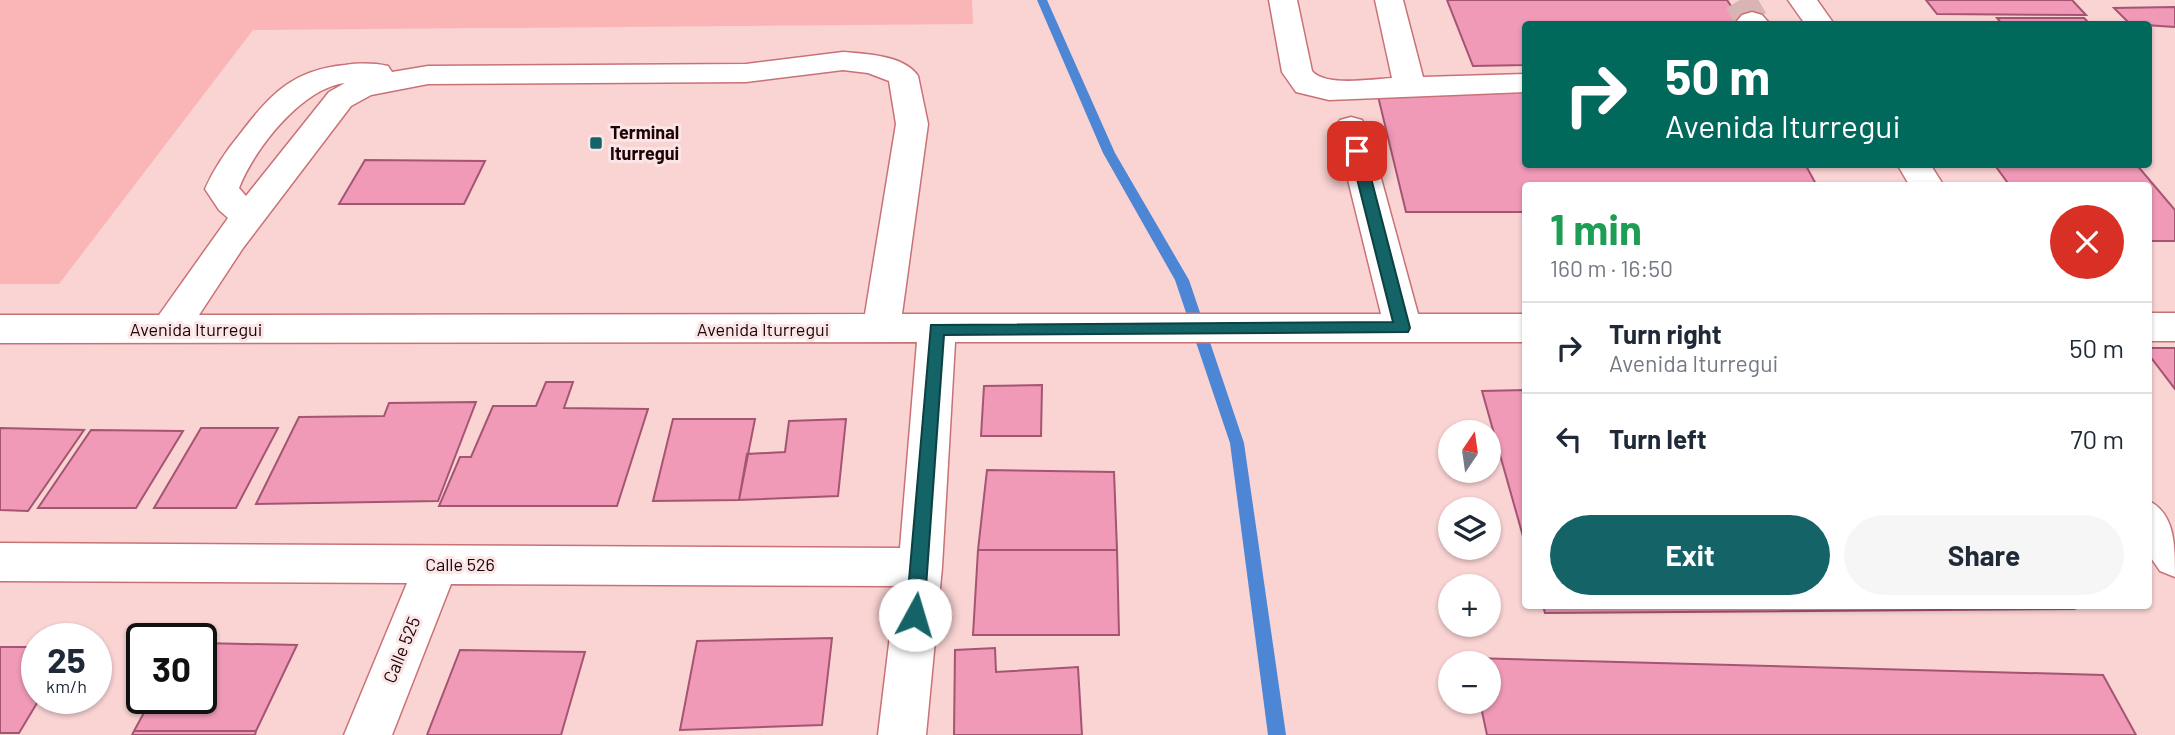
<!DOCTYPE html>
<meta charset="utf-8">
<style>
:root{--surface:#fff;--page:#f6f6f7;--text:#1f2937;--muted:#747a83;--line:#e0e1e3;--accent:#146366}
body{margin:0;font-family:Barlow,sans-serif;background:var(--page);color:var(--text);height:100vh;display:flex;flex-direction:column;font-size:26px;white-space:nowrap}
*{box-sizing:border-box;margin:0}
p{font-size:23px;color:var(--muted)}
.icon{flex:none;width:38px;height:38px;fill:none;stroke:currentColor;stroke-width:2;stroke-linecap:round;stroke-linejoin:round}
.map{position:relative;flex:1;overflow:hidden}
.drawer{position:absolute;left:1522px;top:182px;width:630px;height:427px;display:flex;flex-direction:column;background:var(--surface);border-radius:7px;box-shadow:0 2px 5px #0004}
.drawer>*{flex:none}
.top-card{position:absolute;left:1522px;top:21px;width:630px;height:147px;border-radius:7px;box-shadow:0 2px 5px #0004;background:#00695c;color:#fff;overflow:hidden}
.needle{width:46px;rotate:13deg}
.fabs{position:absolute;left:1438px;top:420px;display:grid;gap:14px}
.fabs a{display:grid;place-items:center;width:63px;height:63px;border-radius:50%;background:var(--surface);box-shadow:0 2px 5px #0004;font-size:35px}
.speed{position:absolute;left:21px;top:623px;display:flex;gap:14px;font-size:35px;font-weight:700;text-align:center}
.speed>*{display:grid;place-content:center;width:91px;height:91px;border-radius:50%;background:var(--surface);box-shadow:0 2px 5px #0004;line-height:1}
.speed small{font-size:18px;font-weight:400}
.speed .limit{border:4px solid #111;border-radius:10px;background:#fff;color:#111}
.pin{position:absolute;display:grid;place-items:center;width:60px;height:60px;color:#fff;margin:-30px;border-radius:14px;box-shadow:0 4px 10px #0006}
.me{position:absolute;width:77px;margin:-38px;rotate:6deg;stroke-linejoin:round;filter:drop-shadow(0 0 5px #0008)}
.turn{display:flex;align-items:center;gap:24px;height:147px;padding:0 28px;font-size:32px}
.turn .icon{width:91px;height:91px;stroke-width:2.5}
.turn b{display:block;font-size:49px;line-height:60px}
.round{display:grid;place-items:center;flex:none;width:74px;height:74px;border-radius:37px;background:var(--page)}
.headline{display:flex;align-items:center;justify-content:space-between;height:119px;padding:0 28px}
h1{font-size:42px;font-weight:700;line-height:52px;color:#1e9e55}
.cta{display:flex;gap:14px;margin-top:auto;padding:14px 28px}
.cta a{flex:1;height:80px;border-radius:42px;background:var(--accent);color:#fff;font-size:28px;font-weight:700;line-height:80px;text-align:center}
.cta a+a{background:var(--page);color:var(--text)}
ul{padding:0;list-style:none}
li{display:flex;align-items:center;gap:21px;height:91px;padding:0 28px;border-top:2px solid var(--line)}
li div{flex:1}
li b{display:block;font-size:26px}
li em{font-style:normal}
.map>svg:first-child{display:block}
.green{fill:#fab5b7}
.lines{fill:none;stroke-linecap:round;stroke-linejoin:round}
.stream{fill:#4e86d6;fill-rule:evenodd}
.building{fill:#f09ab8;stroke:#a45572;stroke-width:2}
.minor-tunnel{stroke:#d9b4b4;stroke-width:32;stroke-dasharray:32 17;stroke-linecap:butt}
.minor-casing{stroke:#c97276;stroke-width:3}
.minor{fill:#fff;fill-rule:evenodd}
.route{fill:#146366;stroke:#0d4042;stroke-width:2}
.poi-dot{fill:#146366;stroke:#fae6e6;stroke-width:2.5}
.labels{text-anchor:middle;stroke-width:6;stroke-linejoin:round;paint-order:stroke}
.poi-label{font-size:18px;font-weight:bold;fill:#210306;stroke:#fae6e6;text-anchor:start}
.street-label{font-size:18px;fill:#210306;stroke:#fae6e6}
</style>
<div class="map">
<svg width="2175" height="735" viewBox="0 0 2175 735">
<rect width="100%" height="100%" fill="#fad3d3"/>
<path class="green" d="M0,0H972L973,24L253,30L59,284H0Z"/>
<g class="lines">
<path class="stream" d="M1037,0H1047L1115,153L1189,280L1244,443L1286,735H1268L1230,443L1175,280L1103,153Z"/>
</g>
<path class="building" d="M1447,0H1727L1743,24H1526V65L1473,66Z
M1926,0H2072L2086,15L1937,14Z
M2175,7V27L2130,24L2114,8Z
M1997,18H2084L2090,24H2002Z
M1377,92H1526V164H1805L1817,186H1526V212H1406Z
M365,160L485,161L464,204H339Z
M1994,164H2136L2175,210V241H2149V186H2010Z
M2149,348H2175V389L2149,355Z
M546,382H573L564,408L648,409L617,506H439L460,457H471L493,406H536Z
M1042,385L1041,436H981L984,386Z
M1526,390V547L1482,391Z
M476,402L438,501L256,504L299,417L384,416L389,403Z
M673,419H755L739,500L653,501Z
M846,419L838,496L739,500L747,454L785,452L789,421Z
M0,428L84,430L28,511L0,510Z
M201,428H278L236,508H154Z
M91,430L183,431L136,508H38Z
M987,470L1114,472L1117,550H978Z
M978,550H1117L1119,635H973Z
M1543,606H2072L2074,609L1545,613Z
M832,638L822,725L680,730L697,641Z
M201,643L297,645L256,731H134L152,698H201Z
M0,647H37V698H40L19,733H0Z
M995,648L996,672L1078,667L1082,735H954L955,650Z
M460,650L585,652L561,735H427Z
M1472,658L2103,675L2136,735H1487L1480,702H1489V663H1473Z
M134,731H256L255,735H132Z"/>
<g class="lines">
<path class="minor-tunnel" d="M1740,0L1752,21"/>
<g class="minor-casing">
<path id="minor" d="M1269,0H1297L1312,71C1325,87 1372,79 1392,78L1375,0H1403L1423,77L1526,74V92L1329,100L1296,92L1282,72Z
M1788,0H1817L1834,24H1805Z
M1752,12L1762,15L1770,24H1740L1737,21L1742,15Z
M843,52C866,54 904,55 918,76L928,124L902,314H1381L1335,127L1340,120L1351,117L1362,120L1367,127L1418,314H1526V342H955L942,567L926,735H878L896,586L451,584L392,735H344L407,583L0,581V543L900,548L917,342L0,343V315H159L228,218L219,210L205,189C214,169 226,151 240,134C270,95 292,70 345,65C359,63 374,63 388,66L392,72L428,66L746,64ZM843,70L868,73L889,81L896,124L865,314L199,315L243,248L351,106L371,95L428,84L746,82ZM345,83L329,92L246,196L239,188C254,149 302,88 345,83Z
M1897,164H1930L1944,186H1910Z
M2149,313H2175V341H2149Z
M2149,501C2175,514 2175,545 2175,577L2160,571L2149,555Z"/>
</g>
<use href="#minor" class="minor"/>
</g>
<path class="route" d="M1357,146L1364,151L1410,328L1408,332L944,335L924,615L922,621L915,624L908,621L906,615L931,325L1393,322L1350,151Z"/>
<rect class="poi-dot" x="589" y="136" width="14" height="14" rx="3.5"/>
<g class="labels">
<g class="poi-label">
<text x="610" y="139">Terminal<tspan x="610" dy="21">Iturregui</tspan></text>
</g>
<g class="street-label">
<text x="196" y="336">Avenida Iturregui</text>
<text x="763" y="336">Avenida Iturregui</text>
<text x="460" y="571">Calle 526</text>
<text transform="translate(402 650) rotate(-68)" y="6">Calle 525</text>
</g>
</g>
</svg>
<div class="fabs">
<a><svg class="needle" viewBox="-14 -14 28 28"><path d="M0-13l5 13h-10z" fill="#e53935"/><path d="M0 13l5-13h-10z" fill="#747a83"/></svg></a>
<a><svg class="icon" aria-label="layers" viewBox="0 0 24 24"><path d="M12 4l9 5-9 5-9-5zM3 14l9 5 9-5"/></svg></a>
<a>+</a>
<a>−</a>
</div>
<div class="speed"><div>25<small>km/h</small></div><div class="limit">30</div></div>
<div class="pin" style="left:1357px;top:151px;background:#d93025"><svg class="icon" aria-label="arrive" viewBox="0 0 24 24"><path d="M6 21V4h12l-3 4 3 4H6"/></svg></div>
<svg class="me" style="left:915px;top:615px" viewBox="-20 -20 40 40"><circle r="19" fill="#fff"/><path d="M0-13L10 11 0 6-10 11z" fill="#146366"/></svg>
<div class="top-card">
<div class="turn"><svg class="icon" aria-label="right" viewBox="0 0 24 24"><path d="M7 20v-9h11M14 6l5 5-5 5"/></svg><div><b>50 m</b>Avenida Iturregui</div></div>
</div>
<section class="drawer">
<div class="headline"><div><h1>1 min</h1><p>160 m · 16:50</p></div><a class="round" style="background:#d93025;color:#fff"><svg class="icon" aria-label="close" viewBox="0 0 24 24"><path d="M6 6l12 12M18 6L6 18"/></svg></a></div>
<ul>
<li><svg class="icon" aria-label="right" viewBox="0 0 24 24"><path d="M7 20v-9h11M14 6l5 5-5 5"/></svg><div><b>Turn right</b><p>Avenida Iturregui</p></div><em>50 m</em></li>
<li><svg class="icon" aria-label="left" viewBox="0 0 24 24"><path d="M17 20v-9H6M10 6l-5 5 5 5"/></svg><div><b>Turn left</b></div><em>70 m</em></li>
</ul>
<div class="cta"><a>Exit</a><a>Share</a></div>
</section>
</div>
